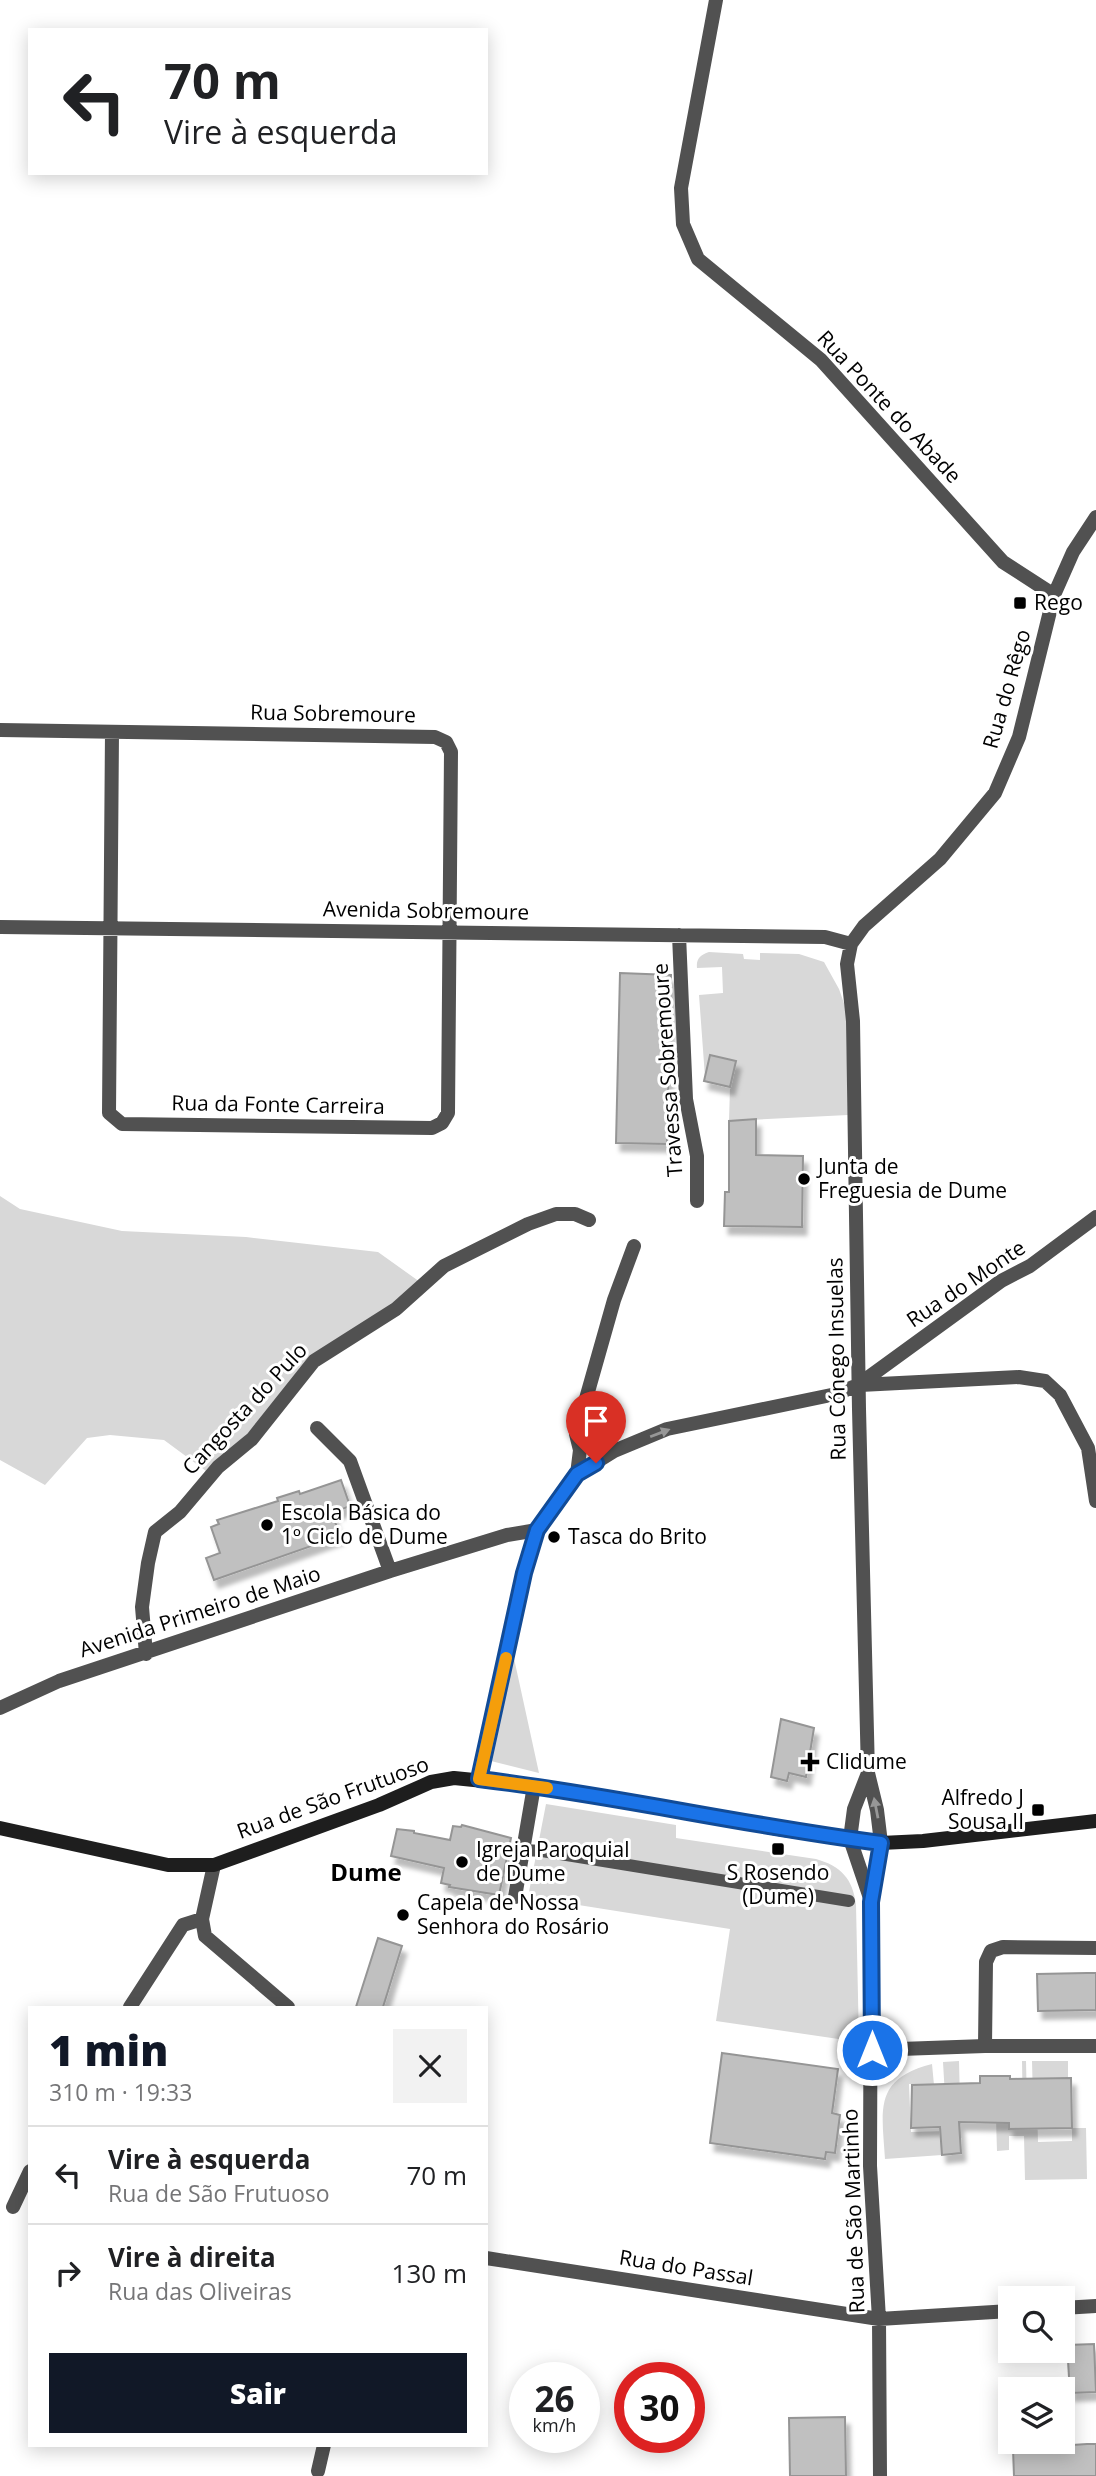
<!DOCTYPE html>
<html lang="pt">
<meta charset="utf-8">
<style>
:root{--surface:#fff;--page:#f2f2f2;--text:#202124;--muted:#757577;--line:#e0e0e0;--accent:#111827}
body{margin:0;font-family:"Open Sans",sans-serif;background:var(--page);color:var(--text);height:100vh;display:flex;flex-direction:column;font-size:26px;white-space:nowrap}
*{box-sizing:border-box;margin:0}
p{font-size:23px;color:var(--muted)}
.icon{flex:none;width:38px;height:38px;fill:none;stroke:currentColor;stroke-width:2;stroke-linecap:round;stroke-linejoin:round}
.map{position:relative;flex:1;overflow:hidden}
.details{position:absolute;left:28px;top:2006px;width:460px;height:441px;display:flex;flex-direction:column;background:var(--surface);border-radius:0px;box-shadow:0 4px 18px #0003}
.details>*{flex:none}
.hud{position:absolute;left:28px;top:28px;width:460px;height:147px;border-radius:0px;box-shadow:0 4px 18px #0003;background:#fff;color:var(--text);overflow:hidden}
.fabs{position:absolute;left:998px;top:2286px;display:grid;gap:14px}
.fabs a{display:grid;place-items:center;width:77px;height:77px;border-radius:0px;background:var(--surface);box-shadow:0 4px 18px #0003;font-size:35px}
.speed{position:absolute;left:509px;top:2362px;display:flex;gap:14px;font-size:35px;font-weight:700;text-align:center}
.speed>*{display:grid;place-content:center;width:91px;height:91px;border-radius:50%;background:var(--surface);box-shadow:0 4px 18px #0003;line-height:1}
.speed small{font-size:18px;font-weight:400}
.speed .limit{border:10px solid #d22;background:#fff;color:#111}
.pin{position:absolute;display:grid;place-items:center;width:60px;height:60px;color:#fff;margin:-72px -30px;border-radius:50% 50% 50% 0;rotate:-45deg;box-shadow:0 0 7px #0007}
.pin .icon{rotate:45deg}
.me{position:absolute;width:77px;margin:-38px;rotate:0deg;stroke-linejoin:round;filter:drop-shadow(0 0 5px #0008)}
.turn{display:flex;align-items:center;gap:24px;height:147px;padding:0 21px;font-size:32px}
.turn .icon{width:91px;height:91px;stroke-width:2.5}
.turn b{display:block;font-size:49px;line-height:60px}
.round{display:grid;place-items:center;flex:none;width:74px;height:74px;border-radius:0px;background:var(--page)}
.overview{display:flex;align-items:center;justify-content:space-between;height:119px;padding:0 21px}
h1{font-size:42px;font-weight:800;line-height:52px;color:var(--accent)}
.primary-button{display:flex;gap:14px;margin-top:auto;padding:14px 21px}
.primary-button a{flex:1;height:80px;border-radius:0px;background:var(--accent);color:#fff;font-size:28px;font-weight:800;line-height:80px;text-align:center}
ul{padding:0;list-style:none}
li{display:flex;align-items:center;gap:21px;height:98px;padding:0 21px;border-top:2px solid var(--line)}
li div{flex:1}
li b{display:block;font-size:26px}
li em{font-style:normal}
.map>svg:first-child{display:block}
.green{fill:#d8d8d8}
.building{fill:#c0c0c0;stroke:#959595;stroke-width:2;filter:url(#shadow)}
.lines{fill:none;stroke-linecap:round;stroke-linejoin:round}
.lane{stroke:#515151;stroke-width:12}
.street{stroke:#515151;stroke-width:14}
.secondary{stroke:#1e1e1e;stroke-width:14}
.oneway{fill:#979797}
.route-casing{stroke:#114b97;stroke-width:18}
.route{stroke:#1a73e8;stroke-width:12}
.slow{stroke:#f59e0b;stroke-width:12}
.poi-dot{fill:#000;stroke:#fff;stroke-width:2.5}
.labels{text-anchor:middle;stroke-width:6;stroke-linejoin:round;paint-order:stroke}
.street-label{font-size:21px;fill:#000;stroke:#fff}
.poi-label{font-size:21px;fill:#000;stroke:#fff;text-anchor:start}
.quarter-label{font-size:24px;font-weight:bold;fill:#000;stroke:#fff}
</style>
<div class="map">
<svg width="1096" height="2476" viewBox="0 0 1096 2476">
<defs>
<filter id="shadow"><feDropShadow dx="4.5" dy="8" stdDeviation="2" flood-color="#0004"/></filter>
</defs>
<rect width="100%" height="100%" fill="#fff"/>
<path class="green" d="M709,952L743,954L744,959L760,960V953L799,954L824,962L839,989L846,1009L848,1115L729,1121L730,1087L736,1061L710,1055L705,1077L699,995L723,993L722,967L697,968C696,959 700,955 709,952Z
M0,1196L20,1209L122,1231L246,1237L378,1252L420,1282L394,1307L329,1345L247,1434L206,1471L164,1440L110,1435L87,1438L45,1485L0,1460Z
M510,1640L539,1773L483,1759Z
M546,1804L676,1825V1838L816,1859C841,1866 853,1879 856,1905L859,2042L716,2021L730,1929L528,1897Z
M959,2061L961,2142L942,2144V2155L885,2159C882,2110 873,2079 932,2064L934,2085L909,2084L911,2132L947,2131L943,2062Z
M1022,2061H1026L1027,2106L1037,2107L1038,2142L1072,2141V2128H1086L1087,2179L1025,2180L1024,2136H1009V2150L997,2151L996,2119L1023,2118Z
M1032,2061H1068V2078L1037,2079L1033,2101Z"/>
<path class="building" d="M620,973L671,975L667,1144L616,1143Z
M710,1055L736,1061L730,1087L704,1081Z
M756,1119V1155L803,1156L802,1227L724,1226L725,1192H729V1121Z
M341,1480L350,1506L332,1513L340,1536L214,1580L206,1558L220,1553L211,1527L219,1524L217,1520L278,1501L277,1498L299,1491L300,1494Z
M781,1719L814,1728L806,1777L789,1773L787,1781L771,1777Z
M462,1825L511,1838L499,1895L449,1887L450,1885L441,1883L444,1868L391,1856L397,1829L414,1831V1833L450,1840L453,1826L461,1827Z
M378,1938L402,1946L383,2007H356Z
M1087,1973H1096V2010L1038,2011L1037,1974Z
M722,2053L838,2069L832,2113L840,2115L835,2153L826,2152L825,2159L710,2143Z
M980,2076H1010V2079L1071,2078L1072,2128L1009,2129V2123L959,2122L961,2153L942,2155L940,2127L911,2128L912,2085L980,2083Z
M1094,2344L1096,2392L1070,2393L1067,2345Z
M845,2417L846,2476H790L789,2418Z
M1087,2444H1096V2476H1014L1013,2449Z"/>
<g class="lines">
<path class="lane" d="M524,1850L542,1851L849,1901"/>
<path class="street" d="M716,0L681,188L683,224L698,259L821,360L1003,562L1054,595
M0,730L435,737L446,742L451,752L448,1113L442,1123L432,1128L122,1124L109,1113L112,732
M0,927L825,937L851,944
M679,935L686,1099L697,1156V1201
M860,1385L1019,1377L1045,1381L1060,1395L1088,1448L1096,1501
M317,1428L350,1461L390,1571
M577,1474L580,1450L576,1434L614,1300L634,1246
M146,1654L142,1607L148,1563L155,1532L180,1512L218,1467L252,1439L314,1361L396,1309L444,1266L528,1224L556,1214H575L589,1220
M0,1708L59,1681L390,1571L507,1535L537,1530
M868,1773L854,1809L850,1839L870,1898
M479,1779L525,1573L537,1530L577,1474L614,1451L667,1429L836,1394L858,1385L1001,1281L1030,1266L1096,1217
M214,1865L202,1919L205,1936L288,2007
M515,1897L534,1786
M130,2007L183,1925L202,1919
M985,2046L986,1962L991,1951L1003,1947L1096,1948
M872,2050L985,2046H1096
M13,2207L30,2171
M486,2258L879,2319L1010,2311
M1062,2308L1096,2306
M318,2471L324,2445
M880,2476L879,2319L870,2166L871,1902L881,1843L877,1810L868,1773L859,1409L853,1021L847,964L851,944L864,926L940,859L995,793L1019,737L1054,595L1073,552L1096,517"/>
<path class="secondary" d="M0,1828L168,1865H214L379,1805L431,1782L454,1778L534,1786L784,1830L881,1843L923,1841L1096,1821"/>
</g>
<defs><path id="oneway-solid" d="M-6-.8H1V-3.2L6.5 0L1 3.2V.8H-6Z" transform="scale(1.75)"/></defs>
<g class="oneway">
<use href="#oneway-solid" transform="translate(660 1433) rotate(-21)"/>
<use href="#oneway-solid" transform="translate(876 1808) rotate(-101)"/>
</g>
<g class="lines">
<g class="route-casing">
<path id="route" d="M596,1463L577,1474L537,1530L524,1573L479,1779C614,1795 746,1826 881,1843L871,1902L872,2050"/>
</g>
<use href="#route" class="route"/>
<path class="slow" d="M506,1658L479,1779L547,1788"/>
</g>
<g class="poi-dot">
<rect x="1013" y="596" width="14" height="14" rx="3.5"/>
<circle cx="804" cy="1179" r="7"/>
<circle cx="267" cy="1525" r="7"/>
<circle cx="554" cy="1537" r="7"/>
<path d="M806.5 1751.5h7v7h7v7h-7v7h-7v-7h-7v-7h7z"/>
<rect x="1031" y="1803" width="14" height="14" rx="3.5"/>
<rect x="771" y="1842" width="14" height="14" rx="3.5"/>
<circle cx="462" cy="1862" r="7"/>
<circle cx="403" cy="1915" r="7"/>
</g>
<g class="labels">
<g class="street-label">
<text transform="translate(889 407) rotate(47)" y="7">Rua Ponte do Abade</text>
<text transform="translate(1007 689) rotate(-74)" y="7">Rua do Rêgo</text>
<text transform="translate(333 714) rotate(1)" y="7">Rua Sobremoure</text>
<text transform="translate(426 911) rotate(1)" y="7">Avenida Sobremoure</text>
<text transform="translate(668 1070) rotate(-94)" y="7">Travessa Sobremoure</text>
<text transform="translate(278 1105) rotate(1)" y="7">Rua da Fonte Carreira</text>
<text transform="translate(966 1284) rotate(-34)" y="7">Rua do Monte</text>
<text transform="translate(837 1359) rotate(-91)" y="7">Rua Cónego Insuelas</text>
<text transform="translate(245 1409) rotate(-47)" y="7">Cangosta do Pulo</text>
<text transform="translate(200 1612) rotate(-18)" y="7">Avenida Primeiro de Maio</text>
<text transform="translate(333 1798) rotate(-20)" y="7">Rua de São Frutuoso</text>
<text transform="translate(854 2211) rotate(-92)" y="7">Rua de São Martinho</text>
<text transform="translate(686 2268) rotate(9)" y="7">Rua do Passal</text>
</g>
<g class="poi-label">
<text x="1034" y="610">Rego</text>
<text x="818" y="1174">Junta de<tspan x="818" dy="24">Freguesia de Dume</tspan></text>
<text x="281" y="1520">Escola Básica do<tspan x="281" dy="24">1º Ciclo de Dume</tspan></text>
<text x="568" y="1544">Tasca do Brito</text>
<text x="826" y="1769">Clidume</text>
<text x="1024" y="1805" text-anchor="end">Alfredo J<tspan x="1024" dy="24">Sousa II</tspan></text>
<text x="476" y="1857">Igreja Paroquial<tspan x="476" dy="24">de Dume</tspan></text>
<text x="778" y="1880" text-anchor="middle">S Rosendo<tspan x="778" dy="24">(Dume)</tspan></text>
<text x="417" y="1910">Capela de Nossa<tspan x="417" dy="24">Senhora do Rosário</tspan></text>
</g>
<g class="quarter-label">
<text x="366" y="1881">Dume</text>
</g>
</g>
</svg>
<div class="fabs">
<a><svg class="icon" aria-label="search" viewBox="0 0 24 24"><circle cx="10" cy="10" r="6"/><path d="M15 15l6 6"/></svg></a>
<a><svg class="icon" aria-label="layers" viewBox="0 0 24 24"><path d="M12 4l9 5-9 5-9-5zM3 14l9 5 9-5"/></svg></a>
</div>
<div class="speed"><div>26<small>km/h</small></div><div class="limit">30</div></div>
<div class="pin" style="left:596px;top:1463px;background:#d93025"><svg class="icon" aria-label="arrive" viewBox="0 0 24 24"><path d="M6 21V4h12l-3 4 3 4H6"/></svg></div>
<svg class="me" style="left:872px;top:2050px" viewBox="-20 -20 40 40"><circle r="17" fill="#1a73e8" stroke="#fff" stroke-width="3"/><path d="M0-11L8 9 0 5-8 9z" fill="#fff"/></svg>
<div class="hud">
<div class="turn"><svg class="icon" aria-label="left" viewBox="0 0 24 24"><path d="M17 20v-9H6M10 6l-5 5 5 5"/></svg><div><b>70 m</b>Vire à esquerda</div></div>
</div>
<section class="details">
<div class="overview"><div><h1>1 min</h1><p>310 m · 19:33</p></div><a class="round"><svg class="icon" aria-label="close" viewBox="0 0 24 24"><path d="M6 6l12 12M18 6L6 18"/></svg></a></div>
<ul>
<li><svg class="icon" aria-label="left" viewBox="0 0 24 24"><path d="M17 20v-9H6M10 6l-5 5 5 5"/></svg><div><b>Vire à esquerda</b><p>Rua de São Frutuoso</p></div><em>70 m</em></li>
<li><svg class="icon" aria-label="right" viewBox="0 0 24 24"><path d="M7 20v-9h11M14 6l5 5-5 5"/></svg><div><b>Vire à direita</b><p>Rua das Oliveiras</p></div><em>130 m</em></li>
</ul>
<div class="primary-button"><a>Sair</a></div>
</section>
</div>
